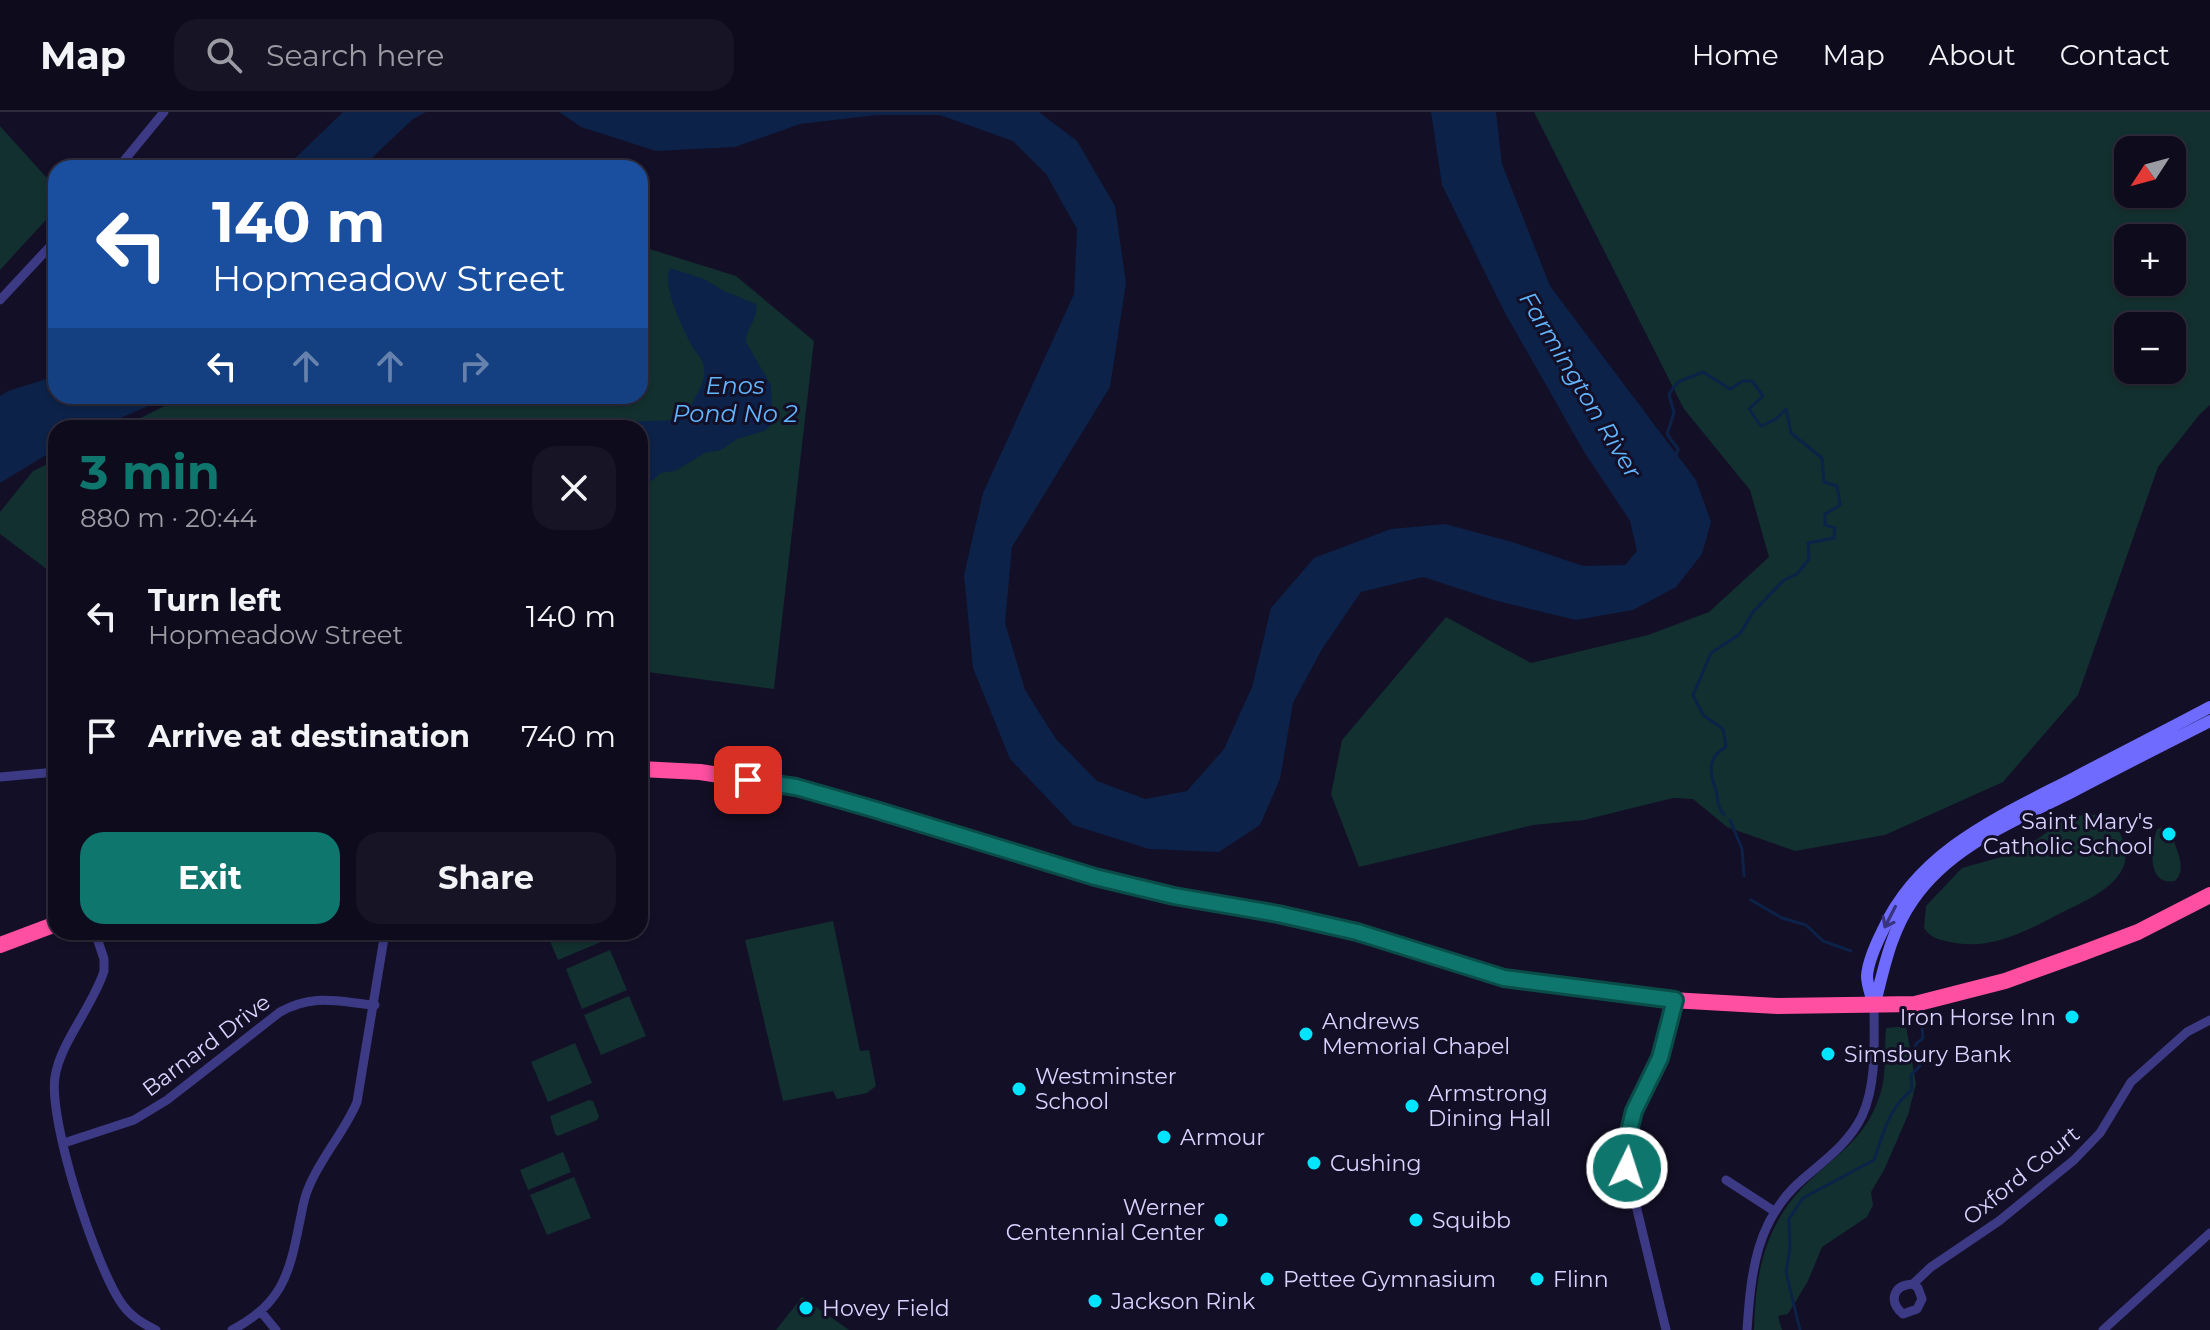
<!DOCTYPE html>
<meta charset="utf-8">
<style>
:root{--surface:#0e0b1c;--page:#171425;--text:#f1f3f6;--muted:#9b9ba3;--line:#2e2b3b;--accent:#0f766e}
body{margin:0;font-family:Montserrat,sans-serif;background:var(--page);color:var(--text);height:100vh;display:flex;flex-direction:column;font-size:30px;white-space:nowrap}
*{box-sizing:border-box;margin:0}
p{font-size:26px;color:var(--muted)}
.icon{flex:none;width:44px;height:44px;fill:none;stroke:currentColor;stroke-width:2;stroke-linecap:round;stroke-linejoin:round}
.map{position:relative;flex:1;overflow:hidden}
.drawer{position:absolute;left:48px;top:308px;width:600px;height:520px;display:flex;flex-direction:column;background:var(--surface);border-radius:24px;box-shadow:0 2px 6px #0004,0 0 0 2px var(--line)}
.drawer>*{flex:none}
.top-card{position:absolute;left:48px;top:48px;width:600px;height:244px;border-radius:24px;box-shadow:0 2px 6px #0004,0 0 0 2px var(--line);background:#1a4fa0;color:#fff;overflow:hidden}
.needle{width:52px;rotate:234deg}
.controls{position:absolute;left:2114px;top:24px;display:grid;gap:16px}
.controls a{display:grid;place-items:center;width:72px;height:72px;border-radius:16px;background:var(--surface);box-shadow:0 2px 6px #0004,0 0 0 2px var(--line);font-size:40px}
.pin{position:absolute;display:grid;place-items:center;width:68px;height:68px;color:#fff;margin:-34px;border-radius:16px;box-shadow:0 4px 12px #0006}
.me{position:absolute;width:88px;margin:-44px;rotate:4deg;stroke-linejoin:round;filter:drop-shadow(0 0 6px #0008)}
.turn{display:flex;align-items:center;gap:28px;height:168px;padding:0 32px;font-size:36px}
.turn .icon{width:104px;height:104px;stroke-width:2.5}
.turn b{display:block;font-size:56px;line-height:68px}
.lanes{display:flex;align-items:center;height:76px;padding:0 32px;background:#0003;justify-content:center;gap:40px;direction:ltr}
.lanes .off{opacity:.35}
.round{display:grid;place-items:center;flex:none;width:84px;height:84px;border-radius:24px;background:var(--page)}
.headline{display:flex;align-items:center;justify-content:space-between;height:136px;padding:0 32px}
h1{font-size:48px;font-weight:700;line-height:60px;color:var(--accent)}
.cta{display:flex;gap:16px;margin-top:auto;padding:16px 32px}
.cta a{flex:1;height:92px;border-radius:24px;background:var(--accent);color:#fff;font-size:32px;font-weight:700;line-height:92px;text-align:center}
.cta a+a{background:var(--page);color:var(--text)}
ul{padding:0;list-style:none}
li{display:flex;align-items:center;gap:24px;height:120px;padding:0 32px}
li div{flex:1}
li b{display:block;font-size:30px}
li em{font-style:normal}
header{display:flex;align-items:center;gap:48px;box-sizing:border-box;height:112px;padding:0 40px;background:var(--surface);border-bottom:2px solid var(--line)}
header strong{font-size:38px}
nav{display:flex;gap:44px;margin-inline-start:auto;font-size:28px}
.search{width:560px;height:72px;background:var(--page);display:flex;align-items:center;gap:20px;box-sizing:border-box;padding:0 28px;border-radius:24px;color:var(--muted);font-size:30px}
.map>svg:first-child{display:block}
.green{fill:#12302f;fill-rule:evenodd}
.water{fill:#0c2248}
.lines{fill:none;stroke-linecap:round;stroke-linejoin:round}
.stream{stroke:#0c2248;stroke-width:3}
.street{stroke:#3d3a85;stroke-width:9}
.secondary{stroke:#6f6bff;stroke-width:12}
.highway{stroke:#ff4fa3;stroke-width:16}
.oneway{stroke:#38347d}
.route-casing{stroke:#0a4d48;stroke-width:20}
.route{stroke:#0f766e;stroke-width:14}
.poi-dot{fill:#00e5ff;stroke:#130f26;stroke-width:3}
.labels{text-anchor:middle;stroke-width:6;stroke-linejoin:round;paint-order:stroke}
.poi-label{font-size:22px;fill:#d9d4ff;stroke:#130f26;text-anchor:start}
.street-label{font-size:22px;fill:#d9d4ff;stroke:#130f26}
.water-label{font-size:24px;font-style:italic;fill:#62b6ff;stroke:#130f26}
</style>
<header>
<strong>Map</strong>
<div class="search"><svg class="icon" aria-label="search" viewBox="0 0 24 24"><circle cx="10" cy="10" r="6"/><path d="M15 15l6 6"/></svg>Search here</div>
<nav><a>Home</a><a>Map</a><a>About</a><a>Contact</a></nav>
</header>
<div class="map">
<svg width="2210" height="1218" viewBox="0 0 2210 1218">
<rect width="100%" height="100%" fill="#130f26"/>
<path class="green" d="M1534,0H2210V293L2200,302L2158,355L2078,583L2003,670L1885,723L1795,739L1727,715L1693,687L1673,686L1584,708L1533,713L1359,755L1331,682L1342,628L1446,505L1531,551L1648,523L1709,500L1769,445L1750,378L1684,297ZM2128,38H2172V82H2128ZM2128,126H2172V170H2128ZM2128,214H2172V258H2128Z
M0,14L56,76V97L0,158Z
M640,134L736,164L814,229L774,577L640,559V316H120L185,284H640Z
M56,348V464L0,422V400L33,359Z
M2109,702C2118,716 2130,735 2124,753C2115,778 2082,790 2061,801C2026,819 1991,839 1950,830C1938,827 1932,827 1924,816L1926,794L1962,756L2019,740L2070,704Z
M2171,713C2171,732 2190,754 2175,769C2146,774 2151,734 2157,717Z
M833,809L860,939L869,938L876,974L867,981L837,987L833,979L783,989L745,828Z
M546,820H597L601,830L558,848Z
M610,838L627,878L582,897L566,857Z
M629,884L646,924L601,943L584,903Z
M1906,914L1916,972L1908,1003L1884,1058L1871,1080L1873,1093L1867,1105L1822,1135L1808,1169L1788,1202L1778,1204L1782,1218H1754C1755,1162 1765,1112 1806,1072C1838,1041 1865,1028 1880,983C1887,963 1884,937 1886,916Z
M575,931L592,971L548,990L531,950Z
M589,988L593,989L599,1004L597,1008L558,1024L555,1022L550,1004Z
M563,1040L571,1060L528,1078L520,1058Z
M574,1065L591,1106L547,1123L530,1083Z
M802,1185L849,1218H776Z"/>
<path class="water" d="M343,0H426L413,7L361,56H285Z
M559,0H1039L1077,29L1115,94L1126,171L1110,275L1012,435L1005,511L1025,578L1056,627L1097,669L1145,687L1187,679L1224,637L1252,575L1271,496L1314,446L1391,417L1445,412L1512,430L1583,454L1625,453L1637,439L1630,409L1583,338L1505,201L1442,73L1431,0H1496L1502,52L1550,174L1696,368L1711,410L1702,442L1676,475L1633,498L1576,508L1497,489L1423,465L1361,480L1322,537L1293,591L1280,667L1260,713L1219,740L1149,737L1073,713L1010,647L973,556L964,463L983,381L1074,182L1077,117L1046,62L1013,29L940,3H877L800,12L735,35L656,39L581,15Z
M670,156L704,167L724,179L756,192C759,206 746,216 746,230L771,273L772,312L764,319L737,327L721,338L705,341L675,359L661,361L653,368L640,373V316H577L603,311L674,308C686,304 690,296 695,286C700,276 706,267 704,256C703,247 696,241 692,234C683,217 661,173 670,156Z
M56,264V284H172L97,316H56V337L0,371V284L8,279Z"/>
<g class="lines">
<path class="stream" d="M1676,344L1678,337L1667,322L1674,301L1669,282L1678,270L1703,260L1730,277L1743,269H1752L1763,284L1749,297L1761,314L1776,307L1786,297L1791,321L1822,346L1824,370L1837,374L1840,393L1825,402V413L1835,416L1834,426L1808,431L1809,447L1797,462L1784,468L1753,500L1740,522L1711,541L1693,583L1703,603L1723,617L1726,635C1706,646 1710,660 1716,679C1718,688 1717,695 1724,703
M1730,708L1742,737L1744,764
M1751,788L1782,806L1806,813L1823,829L1851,839
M1800,1218L1786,1160L1790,1136L1789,1107L1803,1086L1874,1048C1883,1022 1889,995 1912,978L1911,963L1920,954L1914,942L1916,932L1923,926L1922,916"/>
<path class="street" d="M118,56L164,0
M0,188L56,128
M0,665L56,660
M95,820L104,847V859C93,894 60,931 55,965C48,1008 96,1156 122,1192C130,1204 143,1212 156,1218
M64,1031L134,1008L167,988L280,900C314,881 338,890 375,893
M1726,1068L1774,1099
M1913,1172L1918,1176L1922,1187L1917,1197L1903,1202C1888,1189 1893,1173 1913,1172L1931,1155L1999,1109L2074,1048L2100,1021L2131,970L2187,920L2210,908
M262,1201L276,1218
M232,1218C280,1193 289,1165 299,1113C302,1101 303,1088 308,1077C320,1046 344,1021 357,990L385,820
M1666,1218L1627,1056L1630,1015L1634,999L1660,946L1675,888
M1747,1218C1751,1160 1756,1107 1803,1067C1825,1048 1849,1031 1862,1004C1877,971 1874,930 1874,894
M2103,1218L2210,1121"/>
<path class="secondary" d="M1875,891C1884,856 1891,819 1913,788C1949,735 2012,710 2068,682C2115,657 2163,633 2210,609
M1874,894C1872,885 1867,874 1867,864C1868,849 1876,832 1883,818C1919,738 2001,704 2074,666C2119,642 2165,619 2210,595"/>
<path class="highway" d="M640,657L700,660L796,675L1095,765L1174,784L1278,802L1357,820L1504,866L1671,888L1777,894L1915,892L2005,869L2080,842L2138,820L2210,783
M0,833L56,812"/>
</g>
<defs><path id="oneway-shaft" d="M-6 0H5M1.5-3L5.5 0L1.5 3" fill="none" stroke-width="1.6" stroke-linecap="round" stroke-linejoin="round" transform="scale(2)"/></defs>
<use class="oneway" href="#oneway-shaft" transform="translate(1890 805) rotate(117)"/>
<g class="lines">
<g class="route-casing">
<path id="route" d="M748,668L796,675L873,697L1095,765L1174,784L1278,802L1357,820L1504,866L1675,888L1660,946L1634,999L1630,1015L1627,1056"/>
</g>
<use href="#route" class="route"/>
</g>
<g class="poi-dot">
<circle cx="2169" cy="722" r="8"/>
<circle cx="2072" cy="905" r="8"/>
<circle cx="1306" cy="922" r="8"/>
<circle cx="1828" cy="942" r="8"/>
<circle cx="1019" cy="977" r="8"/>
<circle cx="1412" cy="994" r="8"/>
<circle cx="1164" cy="1025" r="8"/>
<circle cx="1314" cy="1051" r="8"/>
<circle cx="1221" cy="1108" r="8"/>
<circle cx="1416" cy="1108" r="8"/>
<circle cx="1267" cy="1167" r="8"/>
<circle cx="1537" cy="1167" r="8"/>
<circle cx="1095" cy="1189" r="8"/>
<circle cx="806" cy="1196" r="8"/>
</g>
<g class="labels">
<g class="poi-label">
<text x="2153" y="717" text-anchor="end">Saint Mary's<tspan x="2153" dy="25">Catholic School</tspan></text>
<text x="2056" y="913" text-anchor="end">Iron Horse Inn</text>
<text x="1322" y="917">Andrews<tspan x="1322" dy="25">Memorial Chapel</tspan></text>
<text x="1844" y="950">Simsbury Bank</text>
<text x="1035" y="972">Westminster<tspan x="1035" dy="25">School</tspan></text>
<text x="1428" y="989">Armstrong<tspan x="1428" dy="25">Dining Hall</tspan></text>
<text x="1180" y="1033">Armour</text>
<text x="1330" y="1059">Cushing</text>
<text x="1205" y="1103" text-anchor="end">Werner<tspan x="1205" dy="25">Centennial Center</tspan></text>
<text x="1432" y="1116">Squibb</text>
<text x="1283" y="1175">Pettee Gymnasium</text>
<text x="1553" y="1175">Flinn</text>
<text x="1111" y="1197">Jackson Rink</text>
<text x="822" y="1204">Hovey Field</text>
</g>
<g class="street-label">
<text transform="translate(206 933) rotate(-37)" y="8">Barnard Drive</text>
<text transform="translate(2021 1063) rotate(-39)" y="8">Oxford Court</text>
</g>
<g class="water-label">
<text transform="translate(1580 273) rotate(59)" y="8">Farmington River</text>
<text x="735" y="282">Enos<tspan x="735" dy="28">Pond No 2</tspan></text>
</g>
</g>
</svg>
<div class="controls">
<a><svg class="needle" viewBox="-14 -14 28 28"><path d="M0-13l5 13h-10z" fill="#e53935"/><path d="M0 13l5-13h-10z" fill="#9b9ba3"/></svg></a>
<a>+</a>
<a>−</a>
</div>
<div class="pin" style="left:748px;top:668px;background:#d93025"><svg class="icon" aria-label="arrive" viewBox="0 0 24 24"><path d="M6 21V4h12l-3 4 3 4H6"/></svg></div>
<svg class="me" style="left:1627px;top:1056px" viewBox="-20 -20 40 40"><circle r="17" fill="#0f766e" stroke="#fff" stroke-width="3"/><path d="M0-11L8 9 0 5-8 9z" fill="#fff"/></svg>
<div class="top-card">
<div class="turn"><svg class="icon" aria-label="left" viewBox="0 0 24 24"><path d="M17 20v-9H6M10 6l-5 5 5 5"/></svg><div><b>140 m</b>Hopmeadow Street</div></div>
<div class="lanes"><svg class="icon" aria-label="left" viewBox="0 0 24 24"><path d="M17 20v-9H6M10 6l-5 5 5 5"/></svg><svg class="icon off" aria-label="ahead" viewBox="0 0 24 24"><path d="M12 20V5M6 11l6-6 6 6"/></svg><svg class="icon off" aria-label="ahead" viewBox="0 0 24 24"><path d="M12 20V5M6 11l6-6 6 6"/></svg><svg class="icon off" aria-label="right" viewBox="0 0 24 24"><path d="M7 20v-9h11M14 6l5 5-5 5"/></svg></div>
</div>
<section class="drawer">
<div class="headline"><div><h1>3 min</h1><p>880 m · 20:44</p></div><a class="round"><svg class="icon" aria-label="close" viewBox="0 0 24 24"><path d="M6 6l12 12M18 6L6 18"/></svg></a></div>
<ul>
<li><svg class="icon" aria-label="left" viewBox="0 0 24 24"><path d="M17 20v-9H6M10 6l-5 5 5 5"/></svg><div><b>Turn left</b><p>Hopmeadow Street</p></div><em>140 m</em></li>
<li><svg class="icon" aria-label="arrive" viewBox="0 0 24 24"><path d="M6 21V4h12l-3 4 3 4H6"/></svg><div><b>Arrive at destination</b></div><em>740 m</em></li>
</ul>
<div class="cta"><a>Exit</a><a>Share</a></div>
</section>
</div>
